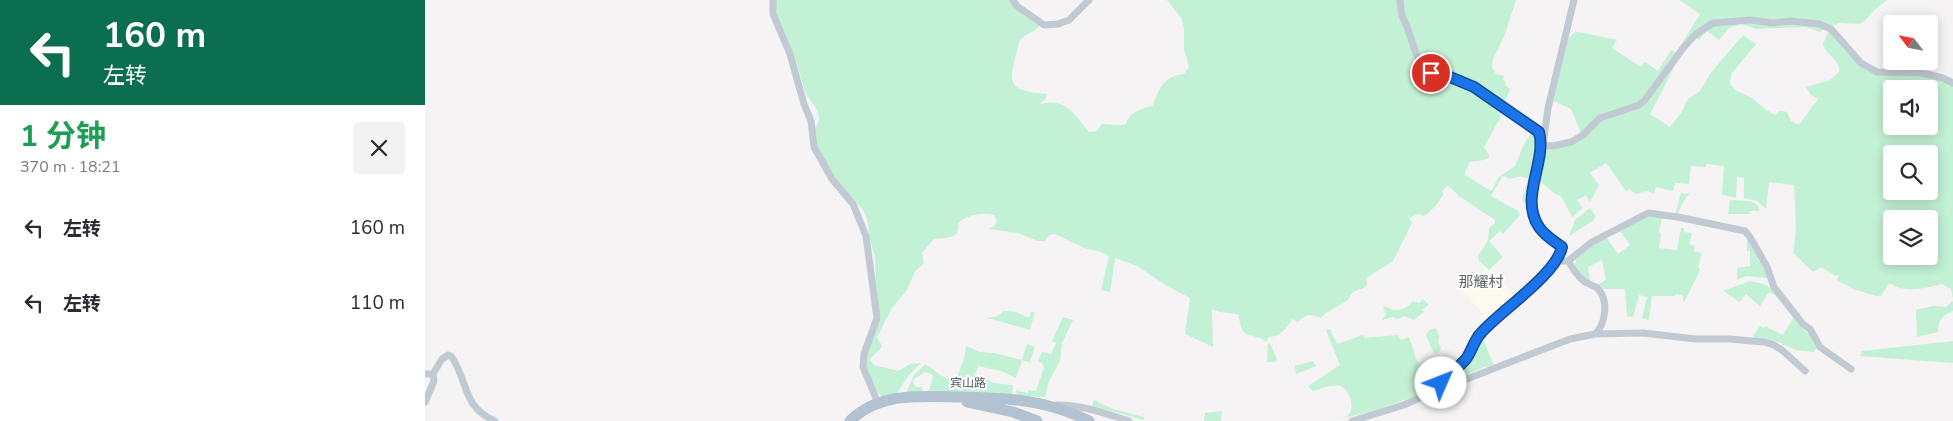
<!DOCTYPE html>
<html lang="zh">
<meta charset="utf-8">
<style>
:root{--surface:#fff;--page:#f2f2f3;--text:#2b2b33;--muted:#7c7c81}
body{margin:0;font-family:"Nunito Sans","Noto Sans SC",sans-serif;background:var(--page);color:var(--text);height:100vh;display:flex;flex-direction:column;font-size:19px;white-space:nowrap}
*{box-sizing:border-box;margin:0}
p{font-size:16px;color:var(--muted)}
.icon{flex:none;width:28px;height:28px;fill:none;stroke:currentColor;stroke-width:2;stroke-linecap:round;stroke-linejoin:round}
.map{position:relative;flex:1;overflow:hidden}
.sheet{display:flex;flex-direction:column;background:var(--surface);width:425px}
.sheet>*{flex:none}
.top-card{background:#0b6e4f;color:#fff;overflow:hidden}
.needle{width:32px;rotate:302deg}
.fabs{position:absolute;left:1458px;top:15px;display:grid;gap:10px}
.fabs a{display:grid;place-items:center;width:55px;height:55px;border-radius:5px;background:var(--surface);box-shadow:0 2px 12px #0003;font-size:25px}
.pin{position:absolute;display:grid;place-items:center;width:42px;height:42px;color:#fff;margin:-21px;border:2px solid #fff;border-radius:50%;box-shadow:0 1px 5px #0007}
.me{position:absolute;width:55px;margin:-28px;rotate:46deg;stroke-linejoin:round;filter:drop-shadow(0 0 4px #0008)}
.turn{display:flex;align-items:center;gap:18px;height:105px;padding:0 20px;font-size:22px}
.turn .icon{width:65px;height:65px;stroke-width:2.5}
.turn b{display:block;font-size:35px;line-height:42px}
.round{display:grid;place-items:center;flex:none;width:52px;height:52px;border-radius:5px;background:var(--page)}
.head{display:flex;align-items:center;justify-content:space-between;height:85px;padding:0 20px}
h1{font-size:30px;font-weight:700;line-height:38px;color:#1e9e55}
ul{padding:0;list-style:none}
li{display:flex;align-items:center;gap:15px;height:75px;padding:0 20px}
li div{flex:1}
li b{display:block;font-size:19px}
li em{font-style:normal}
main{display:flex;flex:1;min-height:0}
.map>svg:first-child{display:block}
.commercial{fill:#fdf9ef}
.green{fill:#c3f1d5;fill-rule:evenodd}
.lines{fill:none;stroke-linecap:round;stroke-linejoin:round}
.minor{stroke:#c1cad2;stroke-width:7}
.primary{stroke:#b3c2d1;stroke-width:11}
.route-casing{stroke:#114b97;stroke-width:12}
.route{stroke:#1a73e8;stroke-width:9}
.labels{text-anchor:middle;stroke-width:4;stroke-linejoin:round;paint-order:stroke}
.street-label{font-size:12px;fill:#4a5661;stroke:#fff}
.quarter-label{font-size:15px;fill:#5f6368;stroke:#fff}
</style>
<main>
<section class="sheet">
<div class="top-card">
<div class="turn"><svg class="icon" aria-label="left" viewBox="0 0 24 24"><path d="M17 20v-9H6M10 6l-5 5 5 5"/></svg><div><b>160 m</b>左转</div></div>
</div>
<div class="head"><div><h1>1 分钟</h1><p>370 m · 18:21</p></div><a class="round"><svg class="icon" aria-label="close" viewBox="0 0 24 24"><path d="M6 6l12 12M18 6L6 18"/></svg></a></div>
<ul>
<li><svg class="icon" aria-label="left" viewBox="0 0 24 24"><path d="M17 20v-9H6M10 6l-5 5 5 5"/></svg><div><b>左转</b></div><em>160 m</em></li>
<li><svg class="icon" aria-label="left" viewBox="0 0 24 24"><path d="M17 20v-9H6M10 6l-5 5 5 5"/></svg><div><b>左转</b></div><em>110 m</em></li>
</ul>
</section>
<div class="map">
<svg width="1528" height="421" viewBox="0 0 1528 421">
<rect width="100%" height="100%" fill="#f5f3f3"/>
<path class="commercial" d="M1061,268L1078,282L1091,298L1063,320L1060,319L1055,311L1038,291Z"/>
<path class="green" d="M351,0H586L610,20L614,26C608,34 598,34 594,42C585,80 577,91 622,94L621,98L615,104C641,97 649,114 664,132L672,131L677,124C686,124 693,126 701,124C706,110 716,110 728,105C734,88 739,76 759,74L764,67L759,49V28L756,18L742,0H974L995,69L1035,82L1078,109L1074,120L1059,147L1063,153L1064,158L1058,160L1045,162L1040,172V175L1066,191L1074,177L1090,166L1099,144L1106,133L1110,132C1118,155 1103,179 1104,202L1100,204L1097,199L1103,179L1096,176L1085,179L1078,176L1066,196L1093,211L1095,215L1078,234L1075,231L1064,241L1078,257L1064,270L1054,261L1053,257C1059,244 1064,245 1064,228L1070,223V220L1034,196L1026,188L1022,186L1017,191L1018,195C1014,202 1005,213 998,216L993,214L984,218L987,223L968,261L943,277L941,280L942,284L941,287L928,292L923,300L901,313L896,318C886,314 881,314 873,322L867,319C862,329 855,336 844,337L841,342C826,330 816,343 814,315C805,312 797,314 787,309L788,347L760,334L765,298L742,286L712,266L690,258L685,292L676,290L684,256L676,252L659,248L630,234L624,235L620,241H613L593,233L564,229L569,226L572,221L569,215C558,212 542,215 533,223C536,240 521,237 509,239L497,253L499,263L490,271L482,290L467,308L452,337L457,346C454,352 448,354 445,360L449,365L473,371L485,364L496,363L483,376L472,393L457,397L451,390L441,367V357L450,332L451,290L450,257L445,240L442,219L438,210L415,184L393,152L390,131L394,119L393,111L381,94L370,58L350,12Z
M977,0H1091L1079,37L1068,59L1067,67L1071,74L1079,76L1078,80L1081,82L1080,85L1085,89L1078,106L1066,98L998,67L979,17Z
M1254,0H1462L1446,13L1440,21L1434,24L1414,23L1406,27L1366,20L1280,26L1219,100L1186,114L1156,133L1146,109L1128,101L1143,39L1150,32H1154L1192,40L1187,48L1216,67L1220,62L1233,71L1246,50L1251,53L1275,14Z
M1366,23L1400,28L1395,32L1381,27L1331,29L1316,24L1304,28L1294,40L1282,31L1274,40L1271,37L1288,25L1294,24Z
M1404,30L1443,69L1516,79L1528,85V299L1526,289L1517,284C1499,288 1482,294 1464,283L1456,296H1451L1428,289L1412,280L1414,274L1411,276L1396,267L1388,272L1368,253C1373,231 1370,207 1369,185L1344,182L1341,209L1332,201L1319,198V178L1312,177L1311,198L1297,195L1299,166L1281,164V167L1266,166L1264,184L1250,183L1248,191L1231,187L1229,193L1222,191L1210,194L1205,189L1201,191L1181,163L1165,173L1174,185L1165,202L1161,195L1152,200L1158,208L1147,217L1136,196C1127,194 1122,185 1113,181L1119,149L1147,143L1172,122L1213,107L1254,58L1225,114L1245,127L1256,113L1263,99L1275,91L1285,74L1318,35L1331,44L1307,73L1305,80L1306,85L1312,91L1327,98L1340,109L1350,115L1355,111L1362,112L1366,121L1374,125L1393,99L1386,95L1381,87L1405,80L1414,72C1416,60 1401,55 1398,44ZM1466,89H1504V126H1466ZM1466,154H1504V191H1466ZM1466,219H1504V256H1466Z
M1256,193L1265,194C1257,199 1258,209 1250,215Z
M1305,200C1315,201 1333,198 1335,211H1325L1324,214H1303Z
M1165,208L1171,217L1169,219V220L1144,236L1150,220Z
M1221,216L1237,218L1234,232L1236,234L1234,248L1252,250L1256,228H1259V232L1267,233L1264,244L1270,246L1269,251L1277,253L1273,267L1275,270L1259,303L1257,295L1251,294L1250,296H1227L1224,320L1217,318L1222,297L1214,295L1208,317L1202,316L1200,289H1179L1172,285L1181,280L1177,260L1163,267L1165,281L1160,280L1150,265C1151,251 1170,243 1181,237L1193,254L1205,245L1195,230Z
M1322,238L1343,277L1341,278L1321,276L1312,280V268L1325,266V251H1322Z
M1325,281L1342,285L1354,298L1344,292L1335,306L1321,294L1315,302L1298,291Z
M998,299L1004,305L997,310L999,312L989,320L980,316L972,319L967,317L957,320L961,314L958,308L960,306C969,313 982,310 988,301L994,303Z
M1528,301V311C1518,315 1513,320 1513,332L1492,337L1491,310L1508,306L1521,307Z
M579,311L591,312L604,318L606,312H610L605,330L559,317C568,318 573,317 579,311Z
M638,317L648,320L637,343L635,361L624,381L620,397L593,396L591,392L592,389L593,391L603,393V390L611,391L619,367L617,363L613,361L617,352L626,354L631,343L627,341Z
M1369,317L1385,336L1391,348L1389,352L1371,350L1353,342L1329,338L1328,336L1335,326L1339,328L1340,326L1358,335Z
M1011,328L1014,336L1013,342L1016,348L1014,352L1009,354L1001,335L1004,330Z
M905,329L912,344L938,335L940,338L973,335L976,340L984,337L992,361L995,364L1006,359L1020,373C1014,379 1007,386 999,391C978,403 931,418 906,419C910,418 918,418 922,416C931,410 925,389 915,386C907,384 896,389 888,391L883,386L915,365L901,330Z
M1057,337L1069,365L1056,368L1026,382H1023Z
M1528,341V363L1435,356L1437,351Z
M843,343L846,345L852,360L850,362H842Z
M602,344L610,347L605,362L597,360L591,378L576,371L553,366L549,377L562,379L568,383L587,385H588L587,394L503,393L508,377L507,374L500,372L489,379L488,383L491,387H497L498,392L481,393L489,375L500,364C512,371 517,379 531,381L540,355L541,346L555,352L569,353L597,360Z
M888,361L891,366L871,374L870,366Z
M669,400L688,409L719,417V420L667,406Z
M797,411L796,421H779L780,413Z"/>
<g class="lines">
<path class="minor" d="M348,0V14L365,54L379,104L386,121L389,147L407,179L428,204L441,236L452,318L439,354L438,367L453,403
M588,0L592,6L619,25L633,24L644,20L664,0
M975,0L977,16L981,24L996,68L1006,73L1025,77L1049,87L1110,129L1114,132L1116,140
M1118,145L1128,146L1146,142L1158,135L1175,118L1214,105L1219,101L1259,47L1271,34L1288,23L1325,20L1348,23L1366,21L1394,24L1406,29L1436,63L1452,72L1497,73L1518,78L1528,83
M1131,261H1143L1167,242L1223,213L1253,217L1320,231L1325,237L1342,267L1349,287L1366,309L1378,324L1385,329L1395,347L1426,369
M1143,261C1148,268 1152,277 1160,282C1165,285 1170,285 1174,290C1184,302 1180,325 1170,334
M0,374H8L17,359L23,355L26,356C44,381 36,406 70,421
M1011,391L1145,339L1170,334L1218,333L1271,339H1304L1339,342L1349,345L1358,351L1380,371
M0,402L9,381L8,374
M632,405C655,404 682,414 704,421
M927,421L979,405L1009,391L1041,358L1055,334L1079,310L1107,288L1136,254L1137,247L1122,236L1114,228L1107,210V194L1116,159L1123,108L1149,0"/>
<path class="primary" d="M542,402L588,412L612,421
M425,421C454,392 496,396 534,397C581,398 621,399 664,421"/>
</g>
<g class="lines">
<g class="route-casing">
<path id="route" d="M1006,73L1025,77L1049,87L1114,132C1122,163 1094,197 1114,227C1120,236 1129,241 1137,247C1131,275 1076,310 1056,333C1049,340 1047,351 1041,359C1033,368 1024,375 1016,383"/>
</g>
<use href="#route" class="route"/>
</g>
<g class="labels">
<g class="street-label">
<text transform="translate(543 383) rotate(1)" y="4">宾山路</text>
</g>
<g class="quarter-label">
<text x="1056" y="287">那耀村</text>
</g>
</g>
</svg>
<div class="fabs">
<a><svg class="needle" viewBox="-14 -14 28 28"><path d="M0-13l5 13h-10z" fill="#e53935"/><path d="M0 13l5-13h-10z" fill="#7c7c81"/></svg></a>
<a><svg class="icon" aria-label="sound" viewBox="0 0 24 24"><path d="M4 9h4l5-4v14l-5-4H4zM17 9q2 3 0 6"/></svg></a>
<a><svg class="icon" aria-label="search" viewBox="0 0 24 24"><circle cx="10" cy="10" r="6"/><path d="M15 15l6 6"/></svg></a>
<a><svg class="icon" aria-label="layers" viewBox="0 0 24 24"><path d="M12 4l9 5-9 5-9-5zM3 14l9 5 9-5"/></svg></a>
</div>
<div class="pin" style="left:1006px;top:73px;background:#d93025"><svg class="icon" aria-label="arrive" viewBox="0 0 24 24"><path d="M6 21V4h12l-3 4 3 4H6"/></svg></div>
<svg class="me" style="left:1016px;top:383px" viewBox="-20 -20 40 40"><circle r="19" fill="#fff"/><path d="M0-13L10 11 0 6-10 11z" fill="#1a73e8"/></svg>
</div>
</main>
